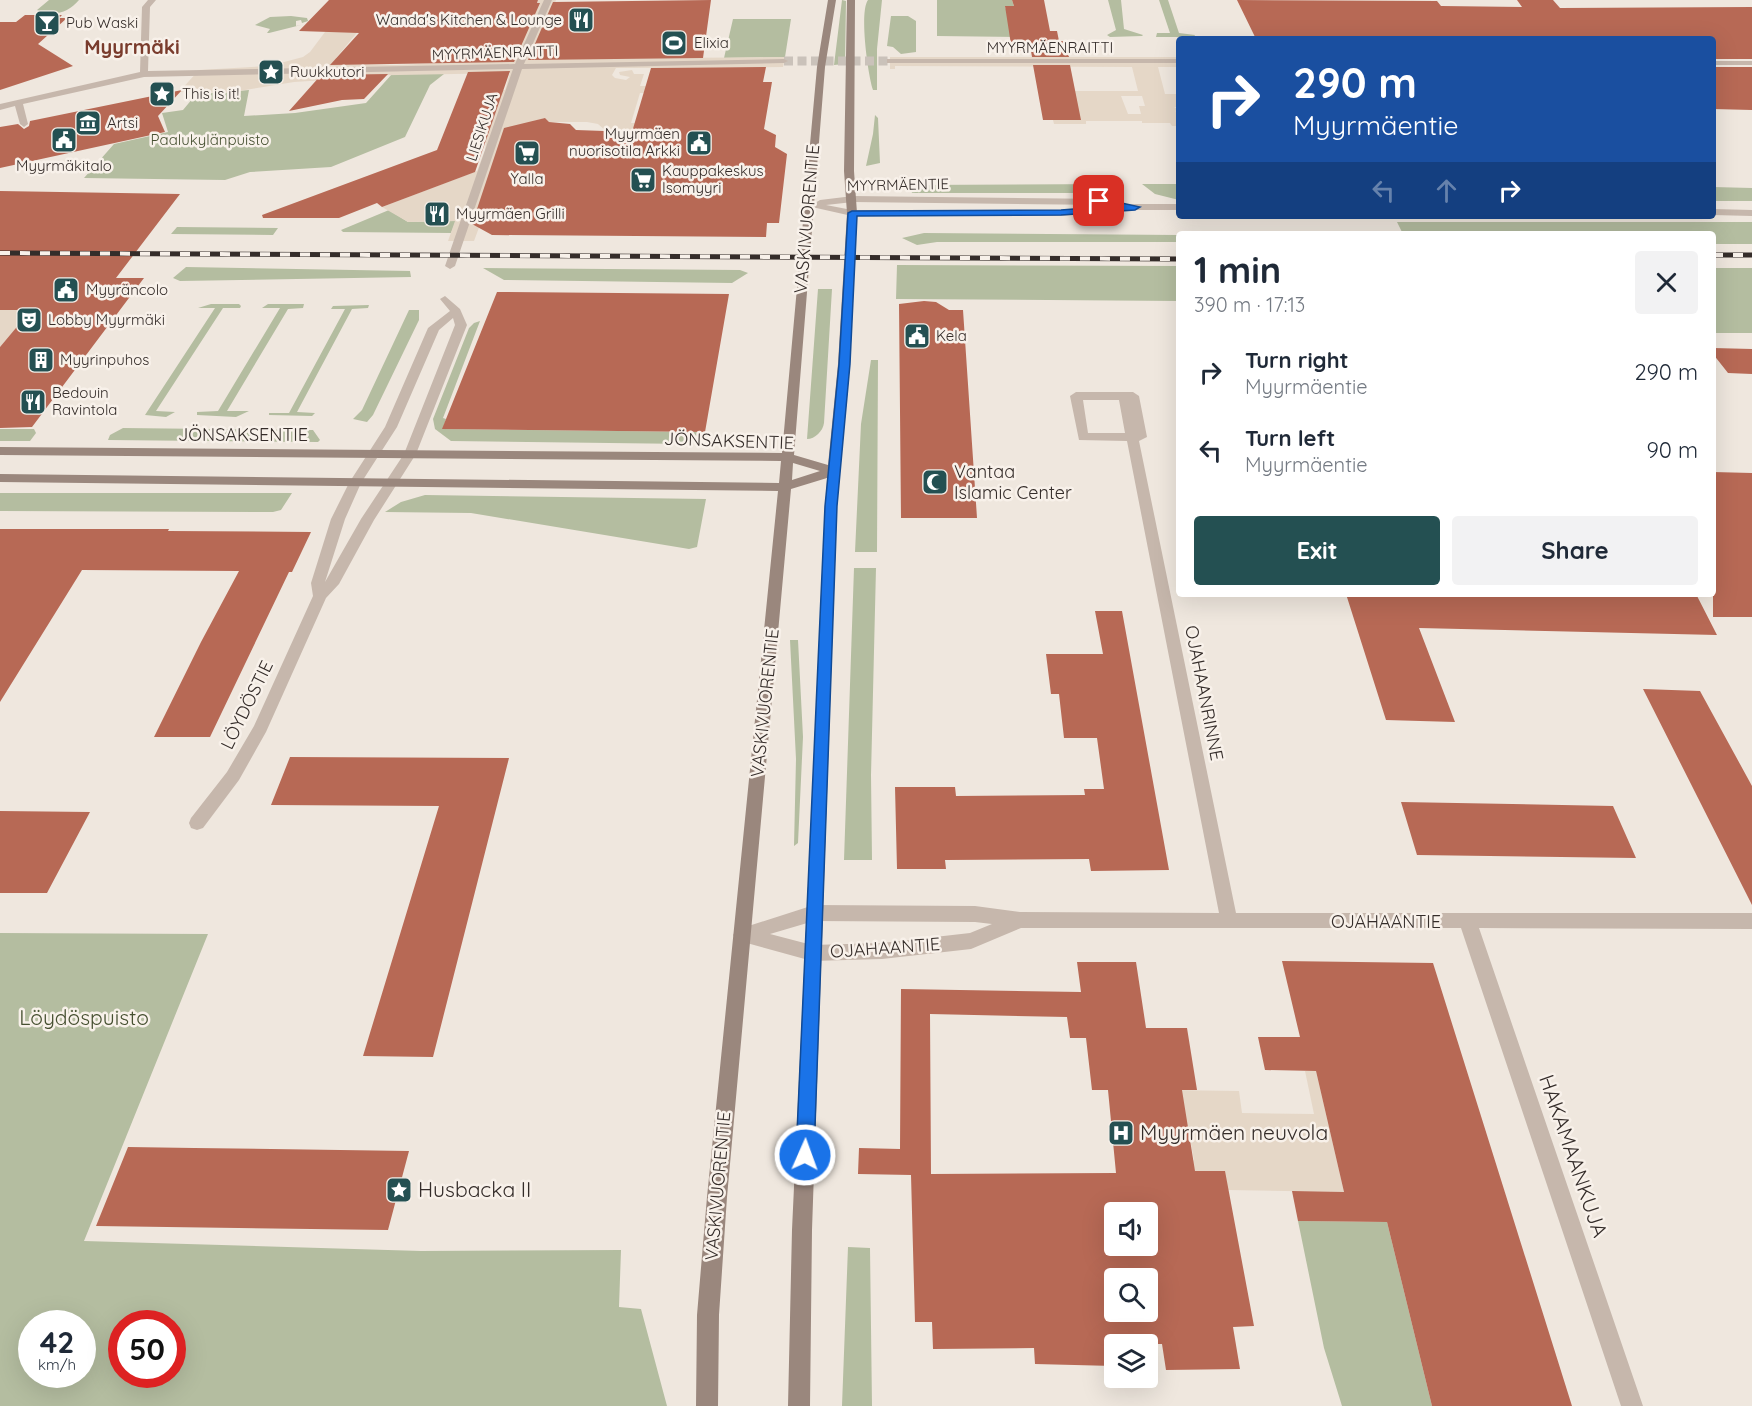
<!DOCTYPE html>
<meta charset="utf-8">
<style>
:root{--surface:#fff;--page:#f2f2f3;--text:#1f2937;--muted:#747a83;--accent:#245052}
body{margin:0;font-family:Quicksand,sans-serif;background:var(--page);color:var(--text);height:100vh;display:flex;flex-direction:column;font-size:22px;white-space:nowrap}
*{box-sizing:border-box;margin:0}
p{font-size:20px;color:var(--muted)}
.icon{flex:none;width:33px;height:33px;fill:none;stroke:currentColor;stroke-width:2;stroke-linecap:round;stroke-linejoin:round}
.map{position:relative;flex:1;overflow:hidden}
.side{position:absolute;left:1176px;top:231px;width:540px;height:366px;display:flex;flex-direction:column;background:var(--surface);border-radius:6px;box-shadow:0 6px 24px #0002}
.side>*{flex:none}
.top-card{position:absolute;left:1176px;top:36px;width:540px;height:183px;border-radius:6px;box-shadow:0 6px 24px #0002;background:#1a4fa0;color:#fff;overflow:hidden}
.buttons{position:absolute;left:1104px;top:1202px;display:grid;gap:12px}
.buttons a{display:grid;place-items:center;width:54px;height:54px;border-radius:6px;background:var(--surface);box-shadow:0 6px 24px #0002;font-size:30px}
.speed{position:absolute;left:18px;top:1310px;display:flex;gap:12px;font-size:30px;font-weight:700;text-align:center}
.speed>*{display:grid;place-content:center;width:78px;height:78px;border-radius:50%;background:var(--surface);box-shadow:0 6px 24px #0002;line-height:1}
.speed small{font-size:15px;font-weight:400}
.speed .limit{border:9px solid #d22;background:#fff;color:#111}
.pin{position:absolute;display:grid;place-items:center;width:51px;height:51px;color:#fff;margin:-26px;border-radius:12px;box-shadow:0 3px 9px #0006}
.me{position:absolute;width:66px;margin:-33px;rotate:2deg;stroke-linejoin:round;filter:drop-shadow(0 0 4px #0008)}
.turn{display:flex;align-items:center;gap:21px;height:126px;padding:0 18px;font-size:27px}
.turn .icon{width:78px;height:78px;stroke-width:2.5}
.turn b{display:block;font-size:42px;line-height:51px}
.lanes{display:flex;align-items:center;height:57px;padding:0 18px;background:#0003;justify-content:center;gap:30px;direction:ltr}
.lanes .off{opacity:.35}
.round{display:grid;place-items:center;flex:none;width:63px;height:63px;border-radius:6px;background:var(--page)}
.overview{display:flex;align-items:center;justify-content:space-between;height:102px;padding:0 18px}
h1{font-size:36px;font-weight:800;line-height:45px}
.primary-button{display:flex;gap:12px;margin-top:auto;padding:12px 18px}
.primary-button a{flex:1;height:69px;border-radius:6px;background:var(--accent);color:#fff;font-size:24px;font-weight:800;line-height:69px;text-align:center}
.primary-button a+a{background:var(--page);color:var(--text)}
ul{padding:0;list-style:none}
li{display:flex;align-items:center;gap:18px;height:78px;padding:0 18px}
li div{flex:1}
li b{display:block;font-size:22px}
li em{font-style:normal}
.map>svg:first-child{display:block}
.green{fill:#b4bda0;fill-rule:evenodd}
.plaza{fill:#e5d7c7;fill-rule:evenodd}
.building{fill:#b76955;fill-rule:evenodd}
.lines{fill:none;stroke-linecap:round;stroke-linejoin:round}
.pedestrian-tunnel{stroke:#cac2ba;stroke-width:9;stroke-dasharray:9 4.5;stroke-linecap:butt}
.pedestrian{fill:#c6b7ac;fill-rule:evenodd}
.minor{fill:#c6b7ac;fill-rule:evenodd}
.tertiary{fill:#c6b7ac;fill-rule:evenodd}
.secondary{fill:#9a877d;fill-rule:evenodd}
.rail-casing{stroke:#352d2a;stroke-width:5}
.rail{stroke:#f8f1ea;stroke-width:4;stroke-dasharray:10;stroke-linecap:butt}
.route{fill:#1a73e8;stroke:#114b97;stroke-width:1.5}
.labels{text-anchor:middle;stroke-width:5;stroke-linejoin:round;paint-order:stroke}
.far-poi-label{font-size:15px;fill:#352d2a;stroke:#f8f1ea;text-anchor:start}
.far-street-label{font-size:15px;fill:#352d2a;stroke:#f8f1ea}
.far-park-label{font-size:15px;fill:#465031;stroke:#f8f1ea}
.street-label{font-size:18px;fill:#352d2a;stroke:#f8f1ea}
.poi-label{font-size:18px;fill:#352d2a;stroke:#f8f1ea;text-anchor:start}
.far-district-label{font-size:20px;font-weight:bold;fill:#7a3c2d;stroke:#f8f1ea}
.near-park-label{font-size:21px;fill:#465031;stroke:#f8f1ea}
.near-poi-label{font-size:21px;fill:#352d2a;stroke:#f8f1ea;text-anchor:start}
.near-street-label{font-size:21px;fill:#352d2a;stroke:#f8f1ea}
</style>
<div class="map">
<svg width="1752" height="1406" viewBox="0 0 1752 1406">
<rect width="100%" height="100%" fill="#efe7de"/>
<path class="green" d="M49,0H79C68,13 54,17 37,10Z
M842,0L846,1L845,64L834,65Z
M868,0H882L877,49V90H873C868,75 859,12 868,0Z
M937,0H1012L1014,6L1005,7L1018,37L937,36Z
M1108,0H1121L1124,29L1143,35L1142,36L1110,37L1107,35L1116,30Z
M1159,0H1168L1179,33L1195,35L1194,37H1156L1157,33H1170Z
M291,16L307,18L308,21L302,23L301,20L296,21V26L301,25L269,33H267L270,29L255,25L270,17Z
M891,16H908L916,21V52L901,54L893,47L887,46Z
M733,19H791L785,57L724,58Z
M392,74H444L430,85L405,137L331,167L250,172L225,180L84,178L114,144L168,132L162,113L183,110L198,92L216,93L249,90L244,116L295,113L366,103Z
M875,115L878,118L880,163L866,166L873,134Z
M1113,184L1103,193H912L911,190L914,185Z
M1142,184H1179V200L1155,194Z
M1713,187L1752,188V201H1713Z
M389,210L408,222L456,221L451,233L343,232L341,230Z
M1397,222H1752V244H1713V234H1403Z
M177,227L278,228L273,235L171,234Z
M924,233L1179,235V242H937L917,245L902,238Z
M897,265L1179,266V301L896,299Z
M186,267L410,271L411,277L180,281L173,278Z
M483,268L740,270L748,273L732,283L504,280Z
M1713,268H1752V333H1713Z
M818,289H832L824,423C823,431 815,439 807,439Z
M211,304H239L241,306L240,308H223L156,411L175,412L166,417L145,415L215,308H198Z
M268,304H304L303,308L288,309L227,411H249L236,417L197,415V412L218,411L280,308H262Z
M369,305L368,308L352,309L297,412L315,413L312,416L269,415V413H289L345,309H331L333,306Z
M409,310H419V320L373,415L367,422L353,419L362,410Z
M480,321L443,418L446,419L443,429L705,432V439L690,444L451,441L435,429L433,419L469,328L474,323Z
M871,360H878L877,552H855L861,424Z
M123,428L313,430L320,440L318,442L108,440L110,435Z
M0,429H34L36,433L30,441H0Z
M0,493H292L281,510L273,512L0,511Z
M425,495L706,499L697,547L689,549L471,513L385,512L401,502Z
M854,568H876L871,775L872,860H844Z
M790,640H798L803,737L798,843L794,846L796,759Z
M0,933L208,934L84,1241L421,1251L621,1250L619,1307L641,1309L667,1406H0ZM32,1323H82V1374H32ZM122,1323H172V1374H122Z
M1298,1221L1387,1222L1432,1406H1342L1324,1348Z
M848,1247L870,1248L872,1406H842Z"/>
<path class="plaza" d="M349,0L365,23L336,58L357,64L396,65L487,61L531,21L538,0H556L536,59L785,57L783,67L616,68L612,75L615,78L626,80L630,77L620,75L619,72L632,70L634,74H644L640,86H652L650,93H640L631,123H641L638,132L606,131L598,124L587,122H549L545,118L534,121L490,198L474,241H448L455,221L408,222L382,207L477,171L485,150L489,118L494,117L502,94L500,90H505L510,73L343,76L341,79L294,82L226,93L179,92L199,70L269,66L303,57L310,52Z
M890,57H1179V67H1158L1165,94H1179V107H1174L1179,110L1175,111L1179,113V126H1172L1170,123H1142V121H1086V124H1054L1053,120L1074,91H1138L1132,67L895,66V69H890ZM1121,96H1142L1145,106H1139L1141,114H1128Z
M36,305L0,347V310Z
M1305,1071H1316L1344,1192L1228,1190L1178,1171L1194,1160L1189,1133H1172L1166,1090L1239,1091L1242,1113L1314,1114Z"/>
<path class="building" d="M329,0H538L537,3H540L514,62L330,65L359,33L299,31Z
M711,0L703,58L528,60L553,2Z
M1012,0H1044L1050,31H1057L1059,41H1065L1069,57H1032L1031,51H1012L1005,6H1014Z
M1237,0L1437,1L1441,6L1522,7L1517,0H1553L1560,8L1752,7V59H1713V39H1256Z
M25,15H62L59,18H67L38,44L73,66L0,90V22H16Z
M1033,65H1070L1081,120H1043Z
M766,67L763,82H772L764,129L776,135L775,147L787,154L779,223H767L766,237L492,235L472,224L504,128L545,118L549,122L570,124L576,130L632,132L651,68Z
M1713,67H1752V110L1713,109Z
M510,71L475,172L382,207L377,203L339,218H263L262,215L437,150L468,72Z
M388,74L364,99L342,100L289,111L321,75Z
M182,90L158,116L165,132L0,168V127L18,124L24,129L29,126L30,121Z
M0,191L180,194L116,278H144L32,427L0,428V347L31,310H0Z
M497,292L729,294L705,432L442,429Z
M924,301L936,302L949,310H963L977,518H901L899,304Z
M1713,348L1752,349V374L1728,373L1713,354Z
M1713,472L1752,473V617H1713Z
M0,529H169L168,531L311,532L292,572H289L210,737H154L201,642L239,571L82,570L0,702Z
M1346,594H1696L1717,635L1419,628L1455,722L1386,720Z
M1095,611H1122L1169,870L1091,871L1089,859L945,860L946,869H897L895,787H955L956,796L1085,795L1084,789H1104L1097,738H1064L1059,694H1051L1046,654H1103Z
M1643,689L1700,691L1752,786V905Z
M290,757L509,758L433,1057L363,1056L439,806L271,805Z
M1401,802L1613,806L1636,858L1417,855Z
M0,811L90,812L47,893H0Z
M1282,961L1433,963L1572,1406H1432L1387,1222L1298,1221L1292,1191L1344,1192L1316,1071L1265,1070L1258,1037H1300Z
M1077,962H1136L1146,1028H1187L1197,1090H1182L1195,1171H1225L1254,1326L1233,1327L1240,1369L1166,1370L1162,1344H1114V1366L1035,1364L1034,1348L933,1349L932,1322H915L911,1175L858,1174L859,1148L900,1149L901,989L1081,992ZM930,1014L1067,1017L1070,1038H1086L1092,1090H1108L1116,1173L931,1174ZM1114,1212H1148V1245H1114ZM1114,1278H1148V1311H1114Z
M128,1147L194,1148L409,1151L388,1230L96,1226Z"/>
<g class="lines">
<path class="pedestrian-tunnel" d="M784,61H890"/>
<path class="pedestrian" d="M148,0H156L150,7L148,71L515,64L544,0H552L524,64L784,59L788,61L784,63L522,69L455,266L450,269L445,266L513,69L144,77L23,104L28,124L24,127L20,124L15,106L0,110V104L140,72L142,7Z
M887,59H1179V63H887Z
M1713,61H1752V65H1713Z"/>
<path class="minor" d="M445,296L460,309L467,325L416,454L374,520L339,584L326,598L266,732L239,780L203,828L197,830L191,828L189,823L191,818L227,772L254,726L313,596L311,583L331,519L349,483L385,427L428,328L450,311L440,299ZM453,318L455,325L404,454L361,519L325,582L345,519L361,483L397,427L439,330Z
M1076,392H1133L1139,396L1147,437L1139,441L1236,913H1752V929L1479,928L1643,1406H1621L1461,928H1021L971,949L882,959L812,961L736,940L733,935L736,930L814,905L975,906L1020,912L1219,913L1127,441L1079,440L1070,396ZM1083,400H1119L1125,433H1088ZM814,921L975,922L992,924L970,933L882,943L812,945L770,934Z"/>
<path class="tertiary" d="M853,196L1108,199L1113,202L1108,205L853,202L826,205L852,210H1061L1135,204H1179V210H1135L1061,216H852L803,205L808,202L815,203L820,200Z
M1713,209L1752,210V216L1713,215Z"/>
<path class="secondary" d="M828,0H836L825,67L794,455L828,465L838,364L847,213L844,171L847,0H855L854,171L857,213L850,364L837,505L812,1230L810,1406H788L792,1230L827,478L791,489L727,1197L719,1315L718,1406H696L697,1315L707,1197L778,491L0,482V474L779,483L781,461L0,455V447L782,453L817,67ZM793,463L820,471L792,480Z"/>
<g class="rail-casing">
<path id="rail" d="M0,253L1179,259
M1713,255H1752"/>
</g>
<use href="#rail" class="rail"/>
</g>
<path class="route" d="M1099,198L1140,207L1135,210L1061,215L857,216L850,364L837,506L814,1155L812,1162L805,1164L799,1162L796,1155L825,506L839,364L848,213L852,211L1061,210L1113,206L1096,203L1094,201Z"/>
<defs>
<g id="restaurant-square" transform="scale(1.35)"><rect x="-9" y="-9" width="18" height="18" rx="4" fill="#245052" stroke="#f8f1ea"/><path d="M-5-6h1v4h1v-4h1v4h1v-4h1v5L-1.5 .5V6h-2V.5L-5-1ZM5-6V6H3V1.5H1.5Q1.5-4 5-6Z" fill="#fff"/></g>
<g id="bar-square" transform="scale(1.35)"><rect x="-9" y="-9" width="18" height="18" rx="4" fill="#245052" stroke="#f8f1ea"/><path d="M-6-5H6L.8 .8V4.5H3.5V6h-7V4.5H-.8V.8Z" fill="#fff"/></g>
<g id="stadium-square" transform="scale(1.35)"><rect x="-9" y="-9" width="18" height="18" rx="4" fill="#245052" stroke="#f8f1ea"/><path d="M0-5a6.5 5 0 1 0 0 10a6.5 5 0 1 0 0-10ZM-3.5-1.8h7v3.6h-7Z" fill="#fff"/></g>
<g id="sight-square" transform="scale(1.35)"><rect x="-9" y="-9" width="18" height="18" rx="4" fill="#245052" stroke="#f8f1ea"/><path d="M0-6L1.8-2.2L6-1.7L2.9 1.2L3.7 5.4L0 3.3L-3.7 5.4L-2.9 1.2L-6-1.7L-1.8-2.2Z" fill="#fff"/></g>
<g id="museum-square" transform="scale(1.35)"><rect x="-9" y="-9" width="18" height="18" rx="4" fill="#245052" stroke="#f8f1ea"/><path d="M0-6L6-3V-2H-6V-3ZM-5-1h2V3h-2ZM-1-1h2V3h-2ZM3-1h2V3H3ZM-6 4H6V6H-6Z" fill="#fff"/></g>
<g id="civic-square" transform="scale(1.35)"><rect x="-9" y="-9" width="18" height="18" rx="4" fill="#245052" stroke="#f8f1ea"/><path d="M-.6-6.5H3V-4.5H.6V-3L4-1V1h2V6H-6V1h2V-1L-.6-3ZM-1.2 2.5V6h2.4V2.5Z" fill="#fff"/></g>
<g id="supermarket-square" transform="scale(1.35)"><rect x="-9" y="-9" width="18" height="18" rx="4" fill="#245052" stroke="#f8f1ea"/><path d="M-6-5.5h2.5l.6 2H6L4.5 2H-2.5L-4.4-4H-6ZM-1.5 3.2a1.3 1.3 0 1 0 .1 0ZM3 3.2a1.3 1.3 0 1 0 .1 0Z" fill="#fff"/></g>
<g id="theatre-square" transform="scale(1.35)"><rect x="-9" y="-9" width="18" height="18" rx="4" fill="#245052" stroke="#f8f1ea"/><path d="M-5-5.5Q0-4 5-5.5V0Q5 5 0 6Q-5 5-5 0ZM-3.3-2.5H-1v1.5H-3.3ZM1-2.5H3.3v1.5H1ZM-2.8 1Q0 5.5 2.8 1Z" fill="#fff"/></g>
<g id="building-square" transform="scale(1.35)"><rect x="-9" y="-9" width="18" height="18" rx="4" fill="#245052" stroke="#f8f1ea"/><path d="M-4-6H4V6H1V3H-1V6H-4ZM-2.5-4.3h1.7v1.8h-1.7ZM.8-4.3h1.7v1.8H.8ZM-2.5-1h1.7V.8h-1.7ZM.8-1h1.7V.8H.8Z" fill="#fff"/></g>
<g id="mosque-square" transform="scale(1.35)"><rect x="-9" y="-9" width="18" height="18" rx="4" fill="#245052" stroke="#f8f1ea"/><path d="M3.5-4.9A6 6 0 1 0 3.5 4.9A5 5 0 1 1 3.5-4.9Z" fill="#fff"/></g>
<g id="hospital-square" transform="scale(1.35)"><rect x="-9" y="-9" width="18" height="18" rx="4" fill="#245052" stroke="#f8f1ea"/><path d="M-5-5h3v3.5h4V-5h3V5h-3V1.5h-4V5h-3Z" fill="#fff"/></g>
</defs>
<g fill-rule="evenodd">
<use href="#restaurant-square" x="581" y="20"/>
<use href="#bar-square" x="47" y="23"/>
<use href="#stadium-square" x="674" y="43"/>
<use href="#sight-square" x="271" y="72"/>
<use href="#sight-square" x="162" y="94"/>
<use href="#museum-square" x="88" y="123"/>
<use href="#civic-square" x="64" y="140"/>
<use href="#civic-square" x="699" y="143"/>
<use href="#supermarket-square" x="527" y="153"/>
<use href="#supermarket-square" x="643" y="180"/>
<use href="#restaurant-square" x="437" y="214"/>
<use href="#civic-square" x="66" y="290"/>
<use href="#theatre-square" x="29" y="320"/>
<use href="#civic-square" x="917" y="336"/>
<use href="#building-square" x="41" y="360"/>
<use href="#restaurant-square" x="33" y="402"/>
<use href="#mosque-square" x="935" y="482"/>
<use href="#hospital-square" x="1121" y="1133"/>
<use href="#sight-square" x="399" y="1190"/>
</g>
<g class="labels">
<g class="far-poi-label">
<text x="562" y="25" text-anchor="end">Wanda's Kitchen &amp; Lounge</text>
<text x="66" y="28">Pub Waski</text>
<text x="694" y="48">Elixia</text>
<text x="290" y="77">Ruukkutori</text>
<text x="182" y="99">This is it!</text>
<text x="107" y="128">Artsi</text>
<text x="680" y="139" text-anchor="end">Myyrmäen<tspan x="680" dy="17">nuorisotila Arkki</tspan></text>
<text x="64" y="171" text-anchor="middle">Myyrmäkitalo</text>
<text x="662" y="176">Kauppakeskus<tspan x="662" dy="17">Isomyyri</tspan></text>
<text x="527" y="184" text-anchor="middle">Yalla</text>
<text x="456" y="219">Myyrmäen Grilli</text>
<text x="86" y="295">Myyräncolo</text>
<text x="48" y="325">Lobby Myyrmäki</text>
<text x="936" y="341">Kela</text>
<text x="60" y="365">Myyrinpuhos</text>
<text x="52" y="398">Bedouin<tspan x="52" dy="17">Ravintola</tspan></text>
</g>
<g class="far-street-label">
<text x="1050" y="53">MYYRMÄENRAITTI</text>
<text transform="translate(495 53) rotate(-2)" y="5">MYYRMÄENRAITTI</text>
<text transform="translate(482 127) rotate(-72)" y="5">LIESIKUJA</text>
<text transform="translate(898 185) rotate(-1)" y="5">MYYRMÄENTIE</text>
</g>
<g class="far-park-label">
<text x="210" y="145">Paalukylänpuisto</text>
</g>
<g class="street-label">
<text transform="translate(807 219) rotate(-85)" y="6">VASKIVUORENTIE</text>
<text x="243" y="441">JÖNSAKSENTIE</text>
<text transform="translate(729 441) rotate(2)" y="6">JÖNSAKSENTIE</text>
<text transform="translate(1204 693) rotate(79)" y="6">OJAHAANRINNE</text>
<text transform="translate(765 703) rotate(-84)" y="6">VASKIVUORENTIE</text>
<text transform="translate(247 705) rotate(-64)" y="6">LÖYDÖSTIE</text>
<text x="1386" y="928">OJAHAANTIE</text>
<text transform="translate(885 948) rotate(-4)" y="6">OJAHAANTIE</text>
<text transform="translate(718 1186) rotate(-85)" y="6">VASKIVUORENTIE</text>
</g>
<g class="poi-label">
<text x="954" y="478">Vantaa<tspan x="954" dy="21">Islamic Center</tspan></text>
</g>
<g class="far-district-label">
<text x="132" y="54">Myyrmäki</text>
</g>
<g class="near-park-label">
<text x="84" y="1025">Löydöspuisto</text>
</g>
<g class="near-poi-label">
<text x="1140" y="1140">Myyrmäen neuvola</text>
<text x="418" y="1197">Husbacka II</text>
</g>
<g class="near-street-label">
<text transform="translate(1573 1156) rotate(71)" y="7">HAKAMAANKUJA</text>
</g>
</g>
</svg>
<div class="buttons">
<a><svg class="icon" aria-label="sound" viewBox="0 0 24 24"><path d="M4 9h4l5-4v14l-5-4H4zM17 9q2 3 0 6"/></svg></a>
<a><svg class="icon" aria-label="search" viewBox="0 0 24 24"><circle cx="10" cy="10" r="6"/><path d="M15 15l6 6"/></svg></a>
<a><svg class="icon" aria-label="layers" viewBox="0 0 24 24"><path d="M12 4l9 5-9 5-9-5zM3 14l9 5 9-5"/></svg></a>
</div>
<div class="speed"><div>42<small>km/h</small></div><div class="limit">50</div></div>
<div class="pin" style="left:1099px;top:201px;background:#d93025"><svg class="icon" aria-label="arrive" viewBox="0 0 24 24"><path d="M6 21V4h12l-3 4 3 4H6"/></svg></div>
<svg class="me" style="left:805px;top:1155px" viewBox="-20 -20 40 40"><circle r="17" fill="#1a73e8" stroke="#fff" stroke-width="3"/><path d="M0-11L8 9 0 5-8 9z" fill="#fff"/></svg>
<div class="top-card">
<div class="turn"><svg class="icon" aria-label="right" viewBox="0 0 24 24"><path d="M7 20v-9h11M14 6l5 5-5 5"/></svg><div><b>290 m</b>Myyrmäentie</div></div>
<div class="lanes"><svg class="icon off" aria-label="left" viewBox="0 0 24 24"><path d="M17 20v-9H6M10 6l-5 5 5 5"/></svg><svg class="icon off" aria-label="ahead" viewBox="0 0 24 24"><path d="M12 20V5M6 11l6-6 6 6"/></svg><svg class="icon" aria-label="right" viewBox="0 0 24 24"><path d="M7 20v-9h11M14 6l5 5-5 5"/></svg></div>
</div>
<section class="side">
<div class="overview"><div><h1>1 min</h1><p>390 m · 17:13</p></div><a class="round"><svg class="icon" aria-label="close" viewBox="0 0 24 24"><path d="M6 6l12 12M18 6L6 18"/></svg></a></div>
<ul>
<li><svg class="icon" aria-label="right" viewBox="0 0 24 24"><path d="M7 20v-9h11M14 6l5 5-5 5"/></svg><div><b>Turn right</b><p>Myyrmäentie</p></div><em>290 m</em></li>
<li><svg class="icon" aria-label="left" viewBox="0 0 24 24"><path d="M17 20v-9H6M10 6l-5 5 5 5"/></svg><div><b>Turn left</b><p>Myyrmäentie</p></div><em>90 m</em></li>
</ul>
<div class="primary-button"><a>Exit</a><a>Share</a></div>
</section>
</div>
